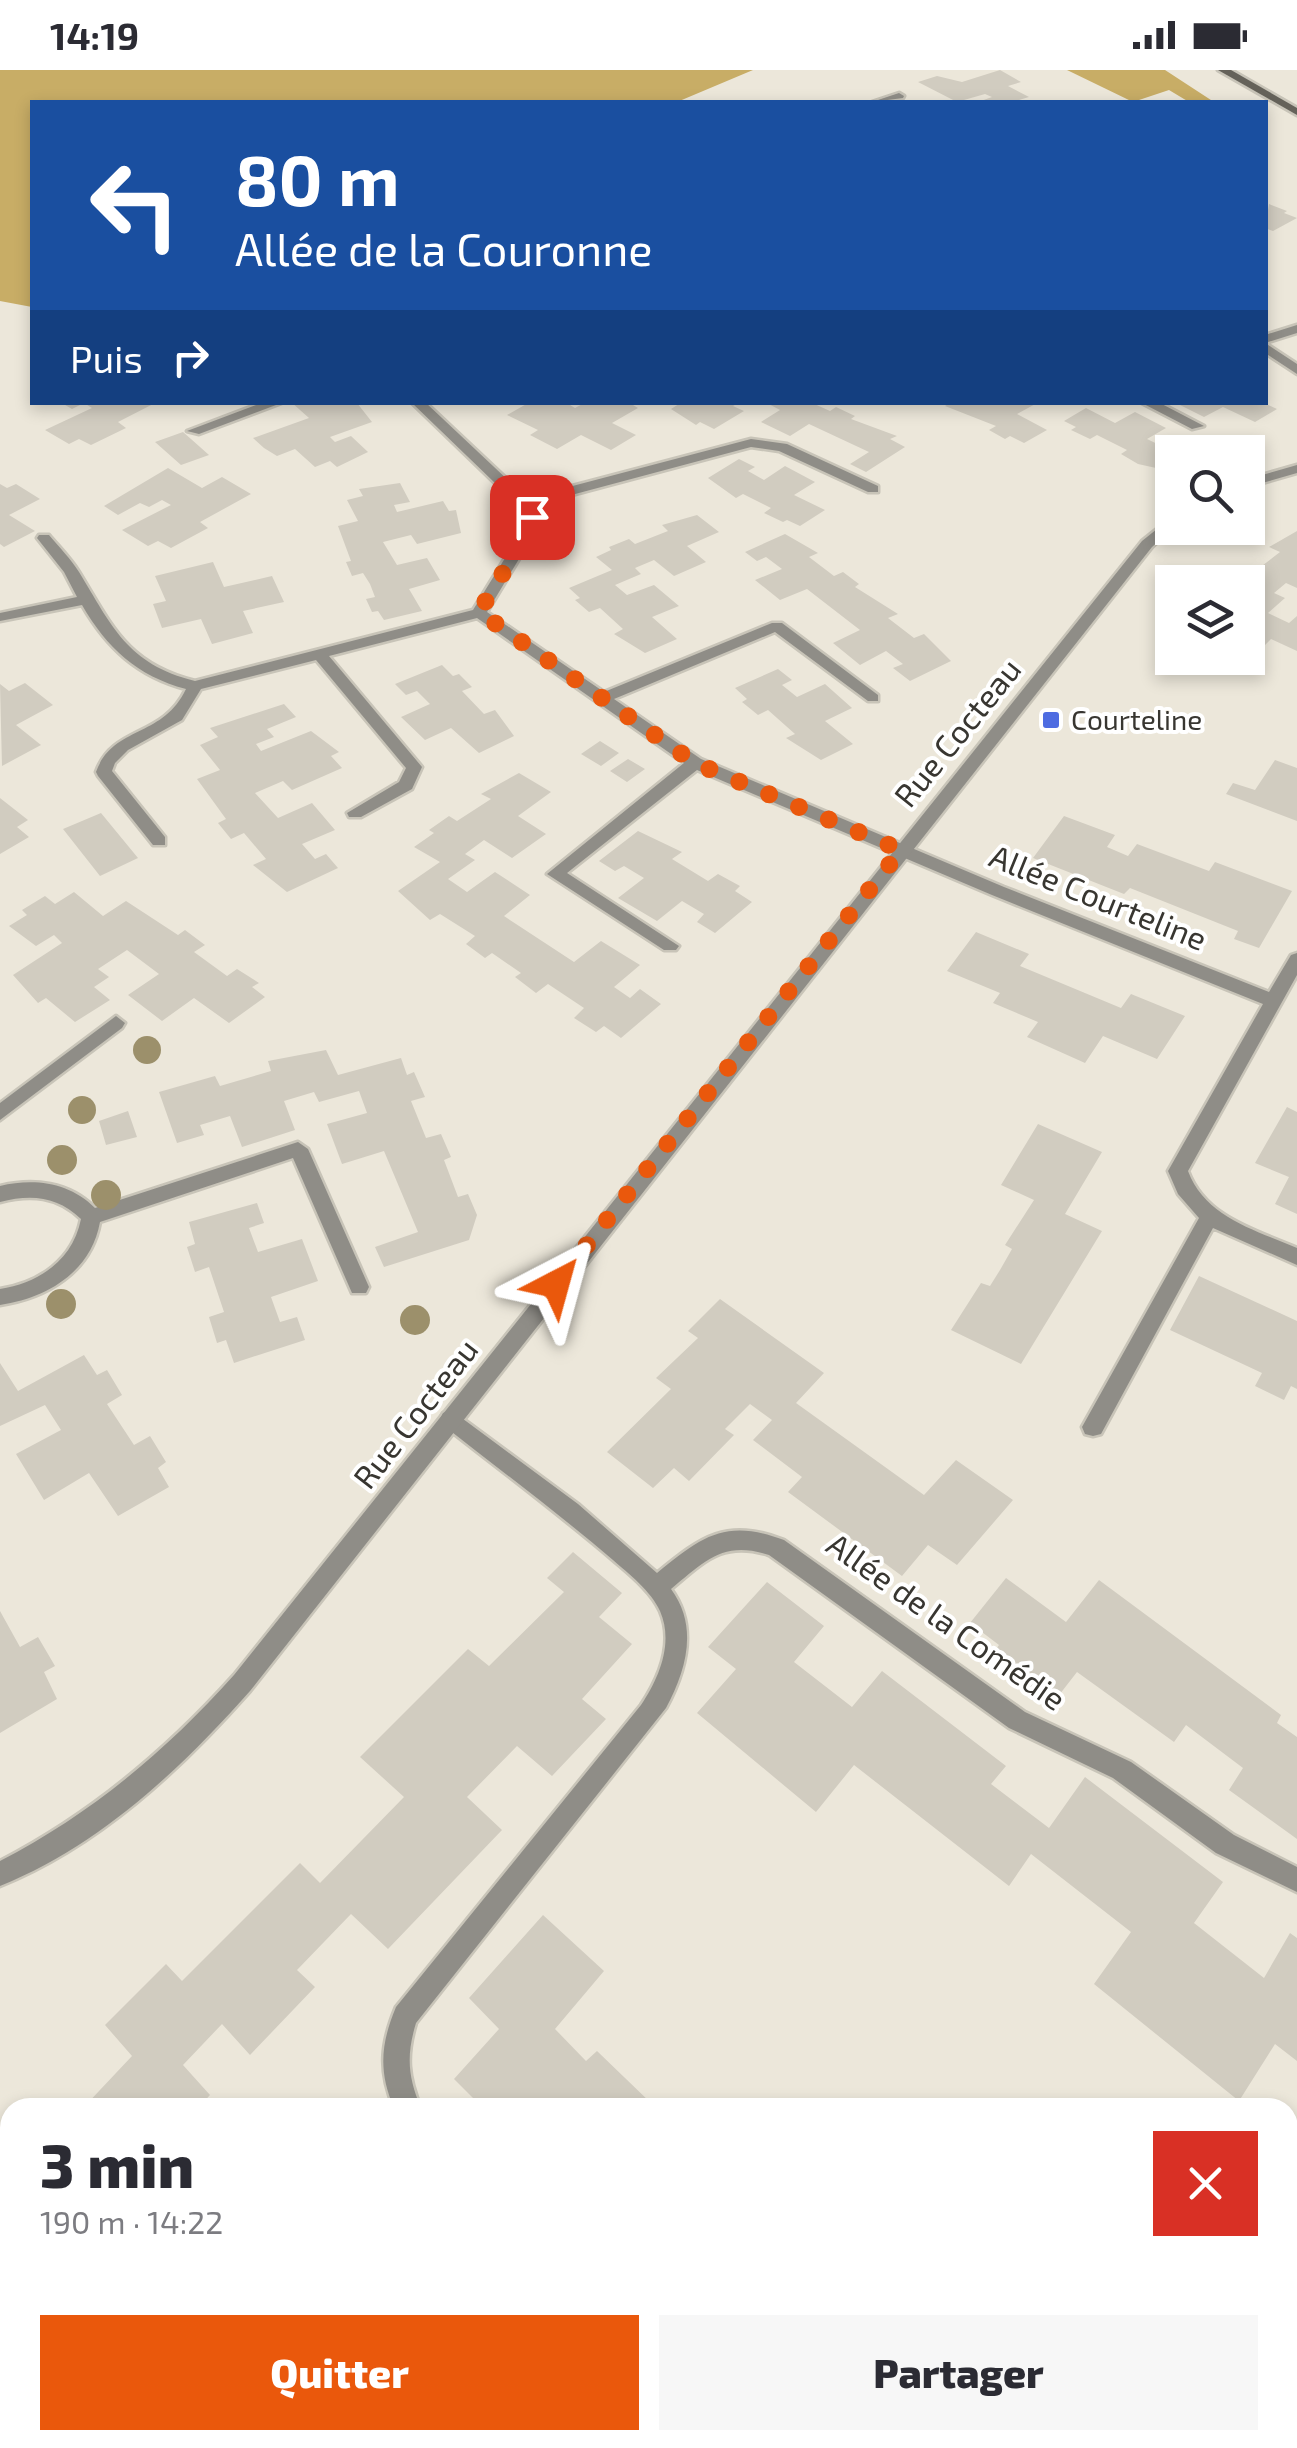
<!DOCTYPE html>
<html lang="fr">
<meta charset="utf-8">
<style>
:root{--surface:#fff;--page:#f7f7f7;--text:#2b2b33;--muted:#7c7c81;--accent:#ea580c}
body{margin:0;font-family:"Exo 2",sans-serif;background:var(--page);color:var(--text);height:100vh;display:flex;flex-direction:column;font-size:38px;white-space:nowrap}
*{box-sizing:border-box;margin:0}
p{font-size:32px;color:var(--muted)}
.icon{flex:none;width:55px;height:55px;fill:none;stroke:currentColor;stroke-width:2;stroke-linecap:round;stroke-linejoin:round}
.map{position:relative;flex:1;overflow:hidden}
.details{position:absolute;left:0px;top:2028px;width:1298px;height:352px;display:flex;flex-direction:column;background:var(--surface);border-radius:30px 30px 0 0;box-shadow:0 5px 15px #0003}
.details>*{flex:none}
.hud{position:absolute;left:30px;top:30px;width:1238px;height:305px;border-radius:0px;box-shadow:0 5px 15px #0003;background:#1a4fa0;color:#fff;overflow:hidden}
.fabs{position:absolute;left:1155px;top:365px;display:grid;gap:20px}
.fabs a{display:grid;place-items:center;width:110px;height:110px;border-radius:0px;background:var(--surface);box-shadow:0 5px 15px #0003;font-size:50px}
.pin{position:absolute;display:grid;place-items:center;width:85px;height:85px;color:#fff;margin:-42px;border-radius:20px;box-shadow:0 5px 15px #0006}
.me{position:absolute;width:110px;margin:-55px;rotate:39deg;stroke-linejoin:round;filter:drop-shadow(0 0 8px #0008)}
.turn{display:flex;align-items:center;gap:35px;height:210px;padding:0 40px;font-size:45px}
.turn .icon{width:130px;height:130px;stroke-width:2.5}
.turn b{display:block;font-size:70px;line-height:85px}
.then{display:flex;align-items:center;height:95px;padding:0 40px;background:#0003;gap:20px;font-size:38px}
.round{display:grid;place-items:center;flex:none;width:105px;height:105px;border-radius:0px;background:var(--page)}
.head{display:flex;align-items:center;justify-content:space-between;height:170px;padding:0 40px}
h1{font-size:60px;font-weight:800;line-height:75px}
.cta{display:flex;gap:20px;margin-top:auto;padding:20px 40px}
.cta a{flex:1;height:115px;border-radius:0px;background:var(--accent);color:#fff;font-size:40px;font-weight:800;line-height:115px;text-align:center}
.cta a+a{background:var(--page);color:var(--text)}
.status{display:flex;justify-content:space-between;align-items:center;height:70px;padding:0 50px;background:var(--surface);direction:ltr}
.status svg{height:28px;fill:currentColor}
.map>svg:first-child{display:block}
.forest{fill:#c8ad66}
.building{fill:#d1ccc0}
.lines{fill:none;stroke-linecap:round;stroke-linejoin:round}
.minor-casing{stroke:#c8c4b8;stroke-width:5}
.tertiary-casing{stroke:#c8c4b8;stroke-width:5}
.secondary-casing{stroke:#c8c4b8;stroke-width:5}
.minor{fill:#8f8d87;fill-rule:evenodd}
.tertiary{fill:#8f8d87;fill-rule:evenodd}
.secondary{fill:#65625a;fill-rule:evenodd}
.tree{fill:#9c906b}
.route{stroke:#ea580c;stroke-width:18;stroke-dasharray:0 32.4}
.poi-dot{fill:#4e6ce1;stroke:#fff;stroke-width:4}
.labels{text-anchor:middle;stroke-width:8;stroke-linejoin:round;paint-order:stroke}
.far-poi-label{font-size:28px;fill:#383631;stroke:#fff;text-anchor:start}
.street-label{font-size:32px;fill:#383631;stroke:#fff}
</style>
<div class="status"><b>14:19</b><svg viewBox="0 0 49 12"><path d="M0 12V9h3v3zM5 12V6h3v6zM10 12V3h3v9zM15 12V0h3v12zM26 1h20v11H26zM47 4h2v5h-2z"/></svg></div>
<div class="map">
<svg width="1297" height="2378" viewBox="0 0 1297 2378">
<rect width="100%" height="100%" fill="#ece7da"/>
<path class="forest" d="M0,0H753L677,32H32V237L0,231Z
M1067,0H1165L1214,32H1189L1169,20L1133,32Z"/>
<path class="building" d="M1000,0L1021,12L1008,16L1029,27L1019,30L1023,32H978L992,27L985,24L957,32L918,12L937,6L962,12Z
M1269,134L1287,141L1284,143L1297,148L1273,161L1265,158Z
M60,332H157L118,352L126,358L91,375L79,369L69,374L45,360L92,338L84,333L72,339Z
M291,332L357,333L372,352L330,367L335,372L351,366L368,382L337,397L330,391L315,397L295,379L277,386L264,378L253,368L309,348Z
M530,332H565L575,338L586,332H628L638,338L612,353L636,365L611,380L581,365L557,379L530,365L538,360L507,345Z
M682,332H740L733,336L744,341L714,359L700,352L696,355L671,339Z
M765,332H810L830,341L836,337L855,346L851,349L897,366L890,369L905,377L866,402L850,394L869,382L809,354L790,366L761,352L780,340Z
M951,332H1039L1017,344L1047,360L1024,373L1010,366L1005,369L989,360L996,356L945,336Z
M1174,332H1262L1277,339L1255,352L1223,337L1204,347Z
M1086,338L1115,353L1135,342L1166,358L1147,369L1172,381V388L1156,398L1138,394L1121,384L1127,380L1097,365L1090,369L1071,360L1076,357L1064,351Z
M183,362L191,369L209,385L181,395L155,372Z
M739,389L755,397L748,401L764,410L785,396L815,412L794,425L825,440L800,456L787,450L783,452L764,443L771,438L743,424L736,428L708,408Z
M168,398L202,418L222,407L251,424L200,452L208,458L171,478L158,471L148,476L122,460L171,435L162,430L149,437L140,433L118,445L104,436Z
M400,413L410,432L394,435L397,442L443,431L449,441L456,440L461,463L417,474L411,465L383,472L397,495L427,488L440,510L409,519L422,541L384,550L378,541L372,542L366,529L375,527L370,514L363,503L352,506L346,492L351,491L338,456L358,451L347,430L363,426L359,419Z
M0,414L7,418L16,414L40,429L9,445L35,461L4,477L0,474Z
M697,445L719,462L687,476L706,492L674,506L654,490L635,498L641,504L615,515L627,525L654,515L679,536L652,547L677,569L645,583L614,564L623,559L600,538L589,542L575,530L580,528L569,518L612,500L596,487L611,480L609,477L629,469L635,474L668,461L662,455Z
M1297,461V518L1286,513L1274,523L1285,528L1268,543L1289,553L1297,546V581L1271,569L1265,575L1248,567V536L1255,529L1248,526V512H1237L1241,509L1235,506L1247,495L1258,499L1280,482L1269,477Z
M785,464L818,483L809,487L834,506L843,502L859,514L855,517L898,544L888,548L914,568L924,564L951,591L910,611L893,598L903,594L886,581L860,595L833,573L860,560L807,519L780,530L755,510L782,499L766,487L757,491L745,482Z
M213,492L224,517L272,506L284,532L243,541L253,563L212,574L201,549L162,558L153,534L166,531L155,506Z
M442,595L453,606L459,604L472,617L462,621L484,644L495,640L514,666L479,683L451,658L425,670L401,647L430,634L417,621L406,625L395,614Z
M778,599L792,610L782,615L797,627L825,614L852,638L825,651L853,674L821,690L786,668L795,664L768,640L758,645L742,632L747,629L735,618Z
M25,613L53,635L16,655L41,675L2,696L0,614L9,621Z
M284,634L296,647L267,659L274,667L256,674L261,681L311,661L339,682L331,686L342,698L292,720L283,711L255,723L278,748L312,733L335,760L302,774L315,789L326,784L338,798L287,822L253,795L266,789L244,763L231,769L218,753L226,749L197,709L220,700L200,675L218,667L210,658Z
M600,671L619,683L601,696L581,684Z
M628,689L645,699L627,712L610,701Z
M1275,690L1297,698V751L1226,724L1233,713L1255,720Z
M519,703L551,722L518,746L546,764L512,788L484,770L465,784L475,790L448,809L467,822L495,802L530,825L504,846L574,892L601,871L640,895L614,917L630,928L640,919L661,934L621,968L604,956L596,962L574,948L584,938L548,914L536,923L515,907L521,903L492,883L485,888L466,874L475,866L440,844L430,850L398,821L440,792L414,777L434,763L429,760L449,746L457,751L491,729L481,724Z
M0,728L28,750L17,757L29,767L0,784Z
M101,743L138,788L100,806L63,759Z
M1064,746L1115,765L1107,777L1128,786L1137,774L1209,801L1215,792L1292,821L1259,878L1234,869L1238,861L1130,818L1124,824L1033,788Z
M638,761L682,782L672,789L708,811L718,804L740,816L735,821L752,832L715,863L697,852L704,844L682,831L657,851L618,828L644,808L624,796L615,801L599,791Z
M74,822L103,846L126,831L178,865L185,860L205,875L194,882L227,906L237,899L259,913L252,917L265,927L229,953L194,928L162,951L128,925L159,904L127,880L98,899L109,907L94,917L110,930L75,952L46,928L38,933L13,905L62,873L54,865L36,876L9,856L27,845L22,840L45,826L55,834Z
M976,862L1029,884L1020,896L1121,938L1131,924L1185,946L1157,989L1103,966L1085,993L1027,967L1038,952L993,933L1000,923L947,901Z
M326,980L338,1005L401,988L407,1005L414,1002L425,1027L411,1031L426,1068L441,1064L451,1087L444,1090L458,1127L468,1124L477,1145L469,1170L384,1197L375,1177L418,1162L384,1081L342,1094L327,1054L367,1043L359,1021L319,1032L314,1022L284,1031L295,1060L242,1077L230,1046L200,1055L204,1065L177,1073L159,1022L215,1006L220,1016L271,1001L268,991Z
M1287,1037L1297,1042V1144L1275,1134L1289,1107L1255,1093Z
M128,1041L137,1067L106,1075L99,1051Z
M1038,1054L1102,1082L1065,1144L1102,1161L1021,1294L951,1260L981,1213L990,1216L1000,1200L1012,1179L1005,1175L1034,1130L1001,1115Z
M257,1133L264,1153L249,1158L258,1182L302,1169L318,1211L271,1227L280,1252L297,1247L305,1270L234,1293L226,1270L217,1273L209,1247L224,1242L209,1197L195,1202L187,1177L195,1174L189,1152Z
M1199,1206L1297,1251V1319L1291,1316L1284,1330L1255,1316L1262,1303L1170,1260Z
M720,1229L824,1303L796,1333L924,1425L956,1390L1013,1430L957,1495L928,1475L902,1506L788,1422L802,1407L753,1370L772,1350L750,1334L725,1359L734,1365L689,1411L674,1398L653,1418L607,1382L671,1319L656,1308L698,1268L688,1261Z
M84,1285L97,1305L107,1300L122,1325L107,1334L134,1375L150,1366L166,1392L158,1398L169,1417L118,1446L89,1403L44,1430L16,1384L61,1360L45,1335L0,1356V1293L18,1321Z
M573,1482L622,1523L599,1547L632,1574L582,1629L606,1649L552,1706L517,1676L467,1727L502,1760L388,1879L351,1844L297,1900L315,1917L250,1985L222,1954L183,1995L210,2025L198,2038H83L132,1986L105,1955L166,1894L182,1911L300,1793L320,1813L404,1727L360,1687L468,1579L489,1596L564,1522L547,1508Z
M1006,1508L1066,1552L1099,1510L1281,1645L1277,1653L1297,1667V1769L1229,1720L1243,1698L1186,1655L1174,1672L1077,1602L1049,1638L986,1592L999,1575L970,1553Z
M767,1512L824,1556L794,1592L852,1637L882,1601L1006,1696L991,1714L1049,1758L1085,1707L1223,1812L1194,1853L1264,1908L1290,1863L1297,1868V1991L1275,1974L1239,2031L1094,1914L1131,1862L1031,1784L1009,1816L854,1695L816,1742L697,1643L736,1599L708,1577Z
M0,1541L20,1577L38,1567L55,1596L44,1602L57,1629L0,1663Z
M543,1845L604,1901L555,1959L586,1991L597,1981L652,2034L649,2038H483L454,2009L499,1959L469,1928Z
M341,2370H566L574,2378H348Z
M763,2370H951L959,2378H770Z"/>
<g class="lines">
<g class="minor-casing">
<path id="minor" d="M899,23L904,26L903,28L872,32Z
M1297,255V263L1265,273V265Z
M1265,273L1297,294V304L1265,283Z
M264,332H284L199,364L187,361Z
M411,332H425L527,428L751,369L787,374L878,416V422H868L779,381L751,377L534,435L538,440L537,459L487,542L604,622L772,553H782L878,625V631H868L775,562L614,629L701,689L1004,817L1269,922L1291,885L1297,883V905L1188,1101C1205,1147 1255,1160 1297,1178V1195L1213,1158L1101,1364L1093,1366L1085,1364L1082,1357L1199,1148L1178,1124L1168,1101L1263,934L992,825L697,700L567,803L679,876L676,880H664L547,804L684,693L477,548L329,586L422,697L412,719L361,747H349L347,743L399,712L406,698L316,590L201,619L182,650L128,680L115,693L112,701L165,767V775H153L98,706L96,702C113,655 162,669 186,619C137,606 107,578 82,535L0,551V543L77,527L64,502L37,468L39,465H49C59,477 71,489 79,502C112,556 127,594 195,611L473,540L523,459L524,441Z
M1140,332H1158L1204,356L1192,359Z
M116,946L125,953L122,958L0,1050V1033Z
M298,1072L308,1079L369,1217L366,1223H352L293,1088L100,1152C91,1202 47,1228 0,1235V1219C39,1213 73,1190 81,1149C57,1126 31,1124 0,1132V1116C34,1108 69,1112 95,1138Z
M451,1340L578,1434L657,1503C702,1466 726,1448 784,1470L1025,1642L1131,1692L1234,1765L1297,1797V1822L1216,1783L1113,1708L1009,1658L769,1485C723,1470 705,1491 671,1519C699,1557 686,1601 666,1638L416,1953C406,1986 408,2007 421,2038H394C378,2001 381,1973 396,1937L641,1635C659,1608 674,1573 660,1541C651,1521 629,1504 613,1490C558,1443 500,1400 443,1355L440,1349L443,1343Z
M684,2370H715L719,2378H688Z"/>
</g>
<g class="tertiary-casing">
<path id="tertiary" d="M1297,395V403L1248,417V409Z
M1172,447L1173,458L1152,477L250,1621C180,1700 99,1776 0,1816V1791C91,1744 166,1681 234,1605L1142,471Z"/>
</g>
<g class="secondary-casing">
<path id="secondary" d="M1218,0H1231L1297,38V45Z"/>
</g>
<use href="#minor" class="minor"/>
<use href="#tertiary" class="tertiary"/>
<use href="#secondary" class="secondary"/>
</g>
<g class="tree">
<circle cx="147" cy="980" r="14"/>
<circle cx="82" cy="1040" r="14"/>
<circle cx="62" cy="1090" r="15"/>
<circle cx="106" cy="1125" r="15"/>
<circle cx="61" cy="1234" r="15"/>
<circle cx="415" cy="1250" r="15"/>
</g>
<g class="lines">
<path class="route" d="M532,447L530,459L479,542L695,693L901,780L556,1214"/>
</g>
<rect class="poi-dot" x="1041" y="640" width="20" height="20" rx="5"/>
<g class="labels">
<g class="far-poi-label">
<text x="1071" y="660">Courteline</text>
</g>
<g class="street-label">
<text transform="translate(958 663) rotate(-51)" y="11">Rue Cocteau</text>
<text transform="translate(1098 828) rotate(22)" y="11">Allée Courteline</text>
<text transform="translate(416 1344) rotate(-52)" y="11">Rue Cocteau</text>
<text transform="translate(946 1552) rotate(35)" y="11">Allée de la Comédie</text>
</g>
</g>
</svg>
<div class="fabs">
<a><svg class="icon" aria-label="search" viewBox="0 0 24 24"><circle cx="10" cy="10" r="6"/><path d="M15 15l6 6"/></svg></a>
<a><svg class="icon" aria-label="layers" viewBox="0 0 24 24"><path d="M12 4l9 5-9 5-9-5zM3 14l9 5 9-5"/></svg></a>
</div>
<div class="pin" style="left:532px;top:447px;background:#d93025"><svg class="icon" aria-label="arrive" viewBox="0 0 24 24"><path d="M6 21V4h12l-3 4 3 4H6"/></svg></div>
<svg class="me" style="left:556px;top:1214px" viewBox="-20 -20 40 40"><path d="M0-17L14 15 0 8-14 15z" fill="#ea580c" stroke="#fff" stroke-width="4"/></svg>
<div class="hud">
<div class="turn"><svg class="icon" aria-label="left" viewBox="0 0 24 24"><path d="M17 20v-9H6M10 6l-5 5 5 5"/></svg><div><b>80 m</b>Allée de la Couronne</div></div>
<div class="then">Puis<svg class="icon" aria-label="right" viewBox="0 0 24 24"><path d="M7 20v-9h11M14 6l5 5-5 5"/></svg></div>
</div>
<section class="details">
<div class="head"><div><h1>3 min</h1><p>190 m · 14:22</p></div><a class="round" style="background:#d93025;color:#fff"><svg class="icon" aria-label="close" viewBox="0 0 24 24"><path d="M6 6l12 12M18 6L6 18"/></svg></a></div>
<div class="cta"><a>Quitter</a><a>Partager</a></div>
</section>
</div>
